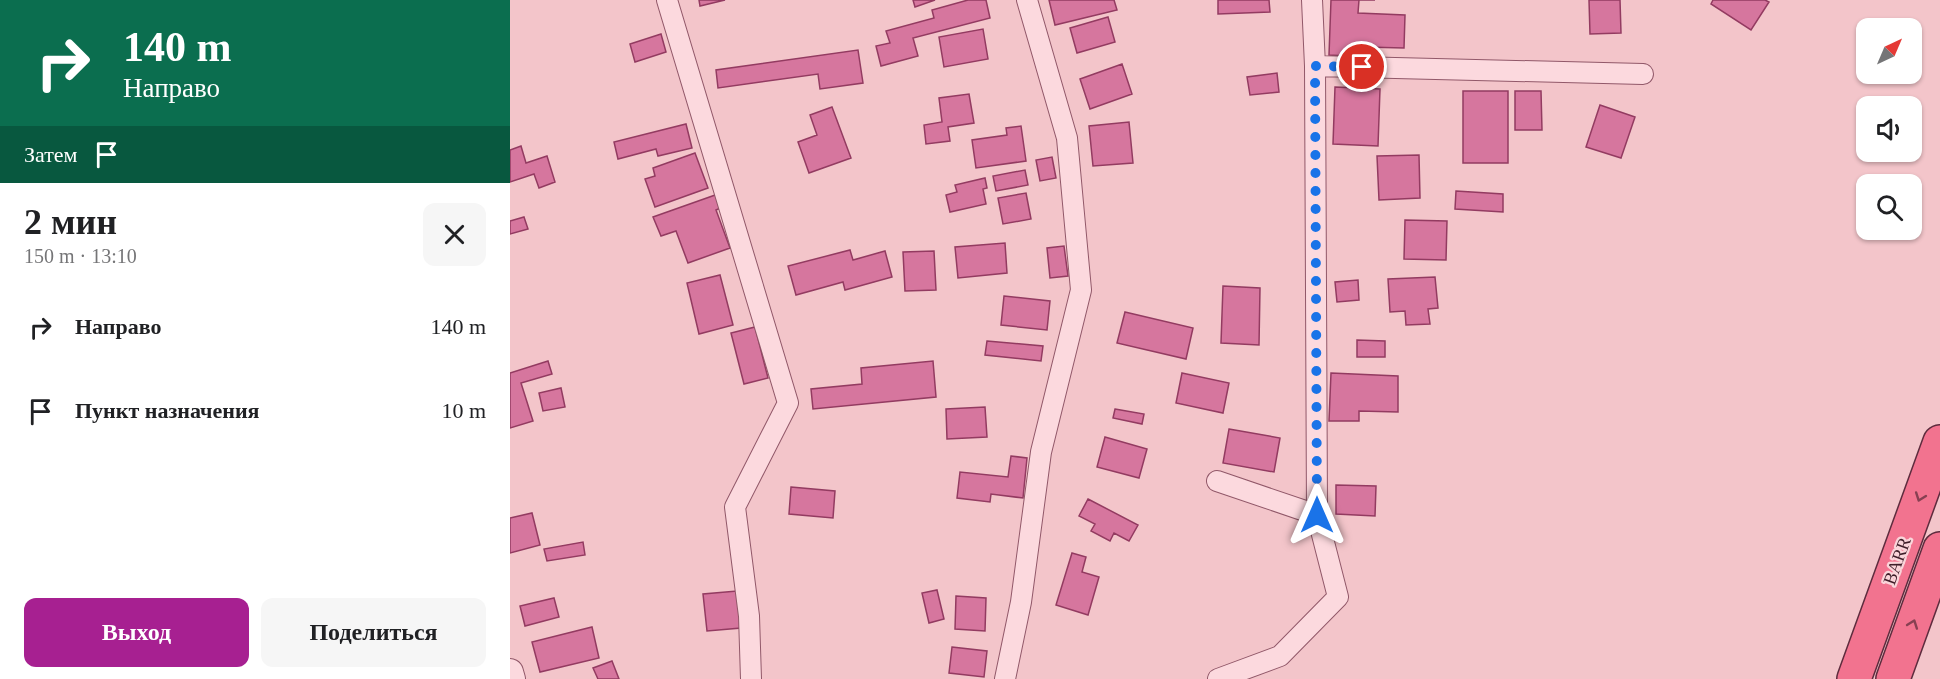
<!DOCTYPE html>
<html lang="ru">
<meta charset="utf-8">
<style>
:root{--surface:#fff;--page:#f6f6f6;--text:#202124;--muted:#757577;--accent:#a72091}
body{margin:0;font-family:"Times New Roman",serif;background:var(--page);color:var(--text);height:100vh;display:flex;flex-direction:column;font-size:22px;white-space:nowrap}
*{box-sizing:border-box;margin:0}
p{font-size:20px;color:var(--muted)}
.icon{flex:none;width:33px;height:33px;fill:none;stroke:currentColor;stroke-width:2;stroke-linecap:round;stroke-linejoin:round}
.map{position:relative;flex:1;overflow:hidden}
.panel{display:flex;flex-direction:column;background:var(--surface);width:510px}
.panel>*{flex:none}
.hud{background:#0b6e4f;color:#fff;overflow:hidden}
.needle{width:39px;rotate:44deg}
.buttons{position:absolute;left:1346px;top:18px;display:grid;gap:12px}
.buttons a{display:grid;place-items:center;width:66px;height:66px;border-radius:12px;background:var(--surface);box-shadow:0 2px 4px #0004;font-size:30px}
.pin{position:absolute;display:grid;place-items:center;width:51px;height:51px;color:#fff;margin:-26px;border:3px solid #fff;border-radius:50%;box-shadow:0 2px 6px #0007}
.me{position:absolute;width:66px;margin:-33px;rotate:0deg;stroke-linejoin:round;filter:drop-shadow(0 0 4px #0008)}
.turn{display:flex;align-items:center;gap:21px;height:126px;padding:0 24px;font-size:27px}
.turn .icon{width:78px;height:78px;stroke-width:2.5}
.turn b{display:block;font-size:42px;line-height:51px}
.then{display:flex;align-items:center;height:57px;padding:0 24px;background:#0003;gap:12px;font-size:22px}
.round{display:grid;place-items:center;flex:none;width:63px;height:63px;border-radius:12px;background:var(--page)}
.headline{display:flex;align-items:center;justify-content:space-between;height:102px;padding:0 24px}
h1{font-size:36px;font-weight:700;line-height:45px}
.primary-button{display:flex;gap:12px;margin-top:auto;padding:12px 24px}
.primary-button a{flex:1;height:69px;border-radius:12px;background:var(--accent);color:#fff;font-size:24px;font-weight:700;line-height:69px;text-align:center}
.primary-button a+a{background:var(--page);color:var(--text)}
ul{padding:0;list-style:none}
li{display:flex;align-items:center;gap:18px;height:84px;padding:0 24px}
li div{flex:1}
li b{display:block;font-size:22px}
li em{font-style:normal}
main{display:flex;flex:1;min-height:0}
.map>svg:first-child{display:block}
.building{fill:#d6769e;stroke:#933b61;stroke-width:1.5}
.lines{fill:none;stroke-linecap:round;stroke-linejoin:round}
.minor-casing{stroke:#915869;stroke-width:22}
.tertiary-casing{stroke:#915869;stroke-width:28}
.trunk-casing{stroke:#5e2c3e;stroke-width:36}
.minor{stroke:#fcd9de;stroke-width:20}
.tertiary{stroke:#fcd9de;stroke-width:26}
.trunk{stroke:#f2738f;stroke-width:33}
.oneway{stroke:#874052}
.route{stroke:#1a73e8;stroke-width:10;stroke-dasharray:0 18}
.labels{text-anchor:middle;stroke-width:4.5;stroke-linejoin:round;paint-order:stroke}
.street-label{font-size:18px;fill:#3f1e29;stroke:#fad5da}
</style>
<main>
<section class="panel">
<div class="hud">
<div class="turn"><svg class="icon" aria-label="right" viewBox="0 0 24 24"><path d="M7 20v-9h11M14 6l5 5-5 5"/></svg><div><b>140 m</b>Направо</div></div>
<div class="then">Затем<svg class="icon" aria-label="arrive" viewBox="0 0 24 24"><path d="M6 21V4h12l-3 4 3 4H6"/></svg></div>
</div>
<div class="headline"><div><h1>2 мин</h1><p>150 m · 13:10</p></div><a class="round"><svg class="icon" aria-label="close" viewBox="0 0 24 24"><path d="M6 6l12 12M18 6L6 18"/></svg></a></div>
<ul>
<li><svg class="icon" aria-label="right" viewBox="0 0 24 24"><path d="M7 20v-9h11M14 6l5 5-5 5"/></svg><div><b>Направо</b></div><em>140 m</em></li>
<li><svg class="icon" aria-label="arrive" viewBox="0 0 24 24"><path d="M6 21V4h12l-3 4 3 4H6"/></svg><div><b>Пункт назначения</b></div><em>10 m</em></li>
</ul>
<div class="primary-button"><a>Выход</a><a>Поделиться</a></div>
</section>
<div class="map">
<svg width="1430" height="679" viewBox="0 0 1430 679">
<rect width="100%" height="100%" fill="#f3c5ca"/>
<path class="building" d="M189,0H215L190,6Z
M403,0H425L405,7Z
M458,0H476L480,18L403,38L408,56L371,66L366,46L380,43L376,31L424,18L422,10Z
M539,0H604L607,10L545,25Z
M708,0H759L760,12L708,14Z
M821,0H865H849L848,13L895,15L894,48L855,47V57L819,55Z
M1079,0H1110L1111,33L1080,34Z
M1203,0H1255L1259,2L1241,30L1201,4Z
M598,17L605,42L567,53L560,28Z
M473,29L478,59L434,67L429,37Z
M151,34L156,52L125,62L120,44Z
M348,50L353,83L310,89L308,74L208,88L206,70Z
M612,64L622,94L580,109L570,79Z
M767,73L769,92L740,95L737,77Z
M825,87L870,89L868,146L823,144Z
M953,91H998V163H953Z
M1005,91H1031L1032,130H1005Z
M459,94L464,123L438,127L440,141L416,144L414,125L432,122L429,98Z
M1090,105L1125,117L1111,158L1076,147Z
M322,107L341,158L299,173L288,142L307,135L300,115Z
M619,122L623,163L583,166L579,126Z
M176,124L182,148L148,156L146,149L108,159L104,142Z
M511,126L516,161L466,168L462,140L497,135L496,128Z
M11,146L16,163L37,156L45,182L29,188L24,174L0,182V150Z
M185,153L198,188L145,207L135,179L145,176L143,168Z
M909,155L910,198L869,200L867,156Z
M542,157L546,178L530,181L526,160Z
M515,170L518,185L486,191L483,176Z
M475,178L477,188L473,189L476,204L440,212L436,195L447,192L445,185Z
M946,191L993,194V212L945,209Z
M516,193L521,219L493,224L488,198Z
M208,194L213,207L206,210L220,248L178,263L166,231L151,236L143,217Z
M14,217L18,229L0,234V221Z
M895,220L937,221L936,260L894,259Z
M495,243L497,273L448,278L445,247Z
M554,246L558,276L540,278L537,248Z
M340,250L343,260L375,251L382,277L335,290L333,282L286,295L278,266Z
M424,251L426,290L395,291L393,252Z
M210,275L223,325L189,334L177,283Z
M925,277L928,308L918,309L920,324L896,325L895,311L880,312L878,279Z
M848,280L849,300L827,302L825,282Z
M713,286L750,288L749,345L711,343Z
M494,296L540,301L537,330L491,325Z
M615,312L683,328L676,359L607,343Z
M245,327L258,378L234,384L221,333Z
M847,340L875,341V357H847Z
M477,341L533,346L531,361L475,355Z
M38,361L42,374L11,383L23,421L0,428V373Z
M423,361L426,397L303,409L301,389L352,384L351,368Z
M672,373L719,383L713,413L666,403Z
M821,373L888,376V412L849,411V421H819Z
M51,388L55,407L33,411L29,393Z
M475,407L477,437L437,439L436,409Z
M605,409L634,414L632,424L603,418Z
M719,429L770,438L764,472L713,463Z
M595,437L637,449L629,478L587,467Z
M501,456L517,458L513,498L481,494L480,502L447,498L450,472L498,477Z
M826,485L866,486L865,516L826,514Z
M281,487L325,491L323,518L279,514Z
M578,499L628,525L619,541L604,533L600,541L581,531L585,524L569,516Z
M22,513L30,545L0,553V518Z
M73,542L75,555L37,561L34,549Z
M562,553L576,557L572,572L589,577L578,615L546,605Z
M427,590L434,619L419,623L412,593Z
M227,591L231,628L197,631L193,594Z
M446,596L476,598L475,631L445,629Z
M44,598L49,617L15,626L10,606Z
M82,627L89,658L30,672L22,642Z
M442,647L477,651L474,677L439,673Z
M102,661L109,679H88L83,668Z"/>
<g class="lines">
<g class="minor-casing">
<path id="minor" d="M157,0L278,403L225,507L239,616L241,679
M802,0L805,66L1133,74
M805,66L807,515
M707,481L807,515L828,597L770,656L708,679
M495,679L511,602L531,452L571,290L557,138L517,0"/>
</g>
<g class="tertiary-casing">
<path id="tertiary" d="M0,672L2,679"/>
</g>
<g class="trunk-casing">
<path id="trunk" d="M1344,679L1430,442
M1383,679L1430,549"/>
</g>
<use href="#minor" class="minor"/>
<use href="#tertiary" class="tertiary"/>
<use href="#trunk" class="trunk"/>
</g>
<defs><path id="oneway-chevron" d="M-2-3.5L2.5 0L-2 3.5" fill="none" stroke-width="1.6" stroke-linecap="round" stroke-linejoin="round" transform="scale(1.5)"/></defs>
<g class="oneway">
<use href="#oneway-chevron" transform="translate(1410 497) rotate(110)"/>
<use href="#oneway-chevron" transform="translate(1403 624) rotate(-70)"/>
</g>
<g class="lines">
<path class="route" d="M807,515L805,66L852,67"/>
</g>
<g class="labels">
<g class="street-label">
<text transform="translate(1387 561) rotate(-70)" y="6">BARR</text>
</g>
</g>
</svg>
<div class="buttons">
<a><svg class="needle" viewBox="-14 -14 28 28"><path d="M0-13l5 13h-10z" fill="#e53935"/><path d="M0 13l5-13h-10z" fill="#757577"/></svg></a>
<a><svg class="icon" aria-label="sound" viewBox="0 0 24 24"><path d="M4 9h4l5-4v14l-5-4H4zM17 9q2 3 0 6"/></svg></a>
<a><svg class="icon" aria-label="search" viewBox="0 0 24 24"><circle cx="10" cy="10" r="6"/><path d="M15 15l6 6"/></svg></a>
</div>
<div class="pin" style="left:852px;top:67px;background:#d93025"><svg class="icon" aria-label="arrive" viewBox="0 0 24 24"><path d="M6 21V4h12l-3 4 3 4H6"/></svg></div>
<svg class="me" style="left:807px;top:515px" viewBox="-20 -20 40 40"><path d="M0-17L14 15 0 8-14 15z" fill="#1a73e8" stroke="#fff" stroke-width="4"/></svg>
</div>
</main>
